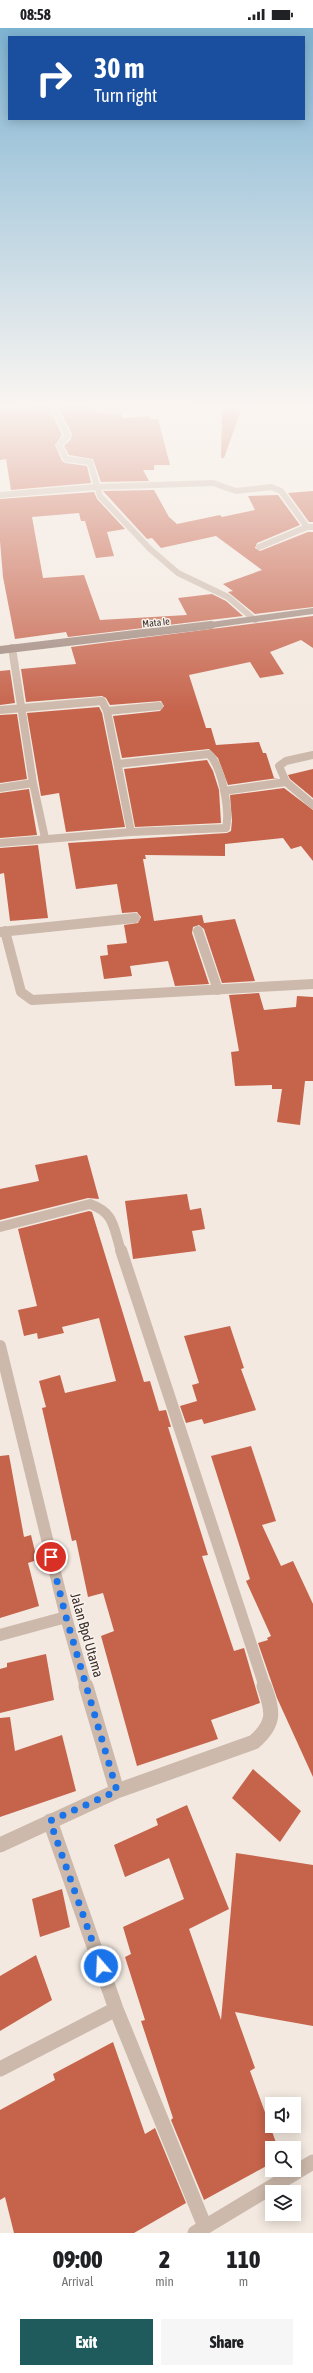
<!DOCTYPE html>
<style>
:root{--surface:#fff;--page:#f6f6f6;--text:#202124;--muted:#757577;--accent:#1f5b5c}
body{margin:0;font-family:"Asap Condensed",sans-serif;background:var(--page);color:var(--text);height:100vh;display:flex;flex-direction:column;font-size:15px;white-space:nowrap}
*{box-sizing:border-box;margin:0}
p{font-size:13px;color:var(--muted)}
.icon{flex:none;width:22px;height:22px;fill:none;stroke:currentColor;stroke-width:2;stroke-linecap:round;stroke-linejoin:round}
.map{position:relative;height:2205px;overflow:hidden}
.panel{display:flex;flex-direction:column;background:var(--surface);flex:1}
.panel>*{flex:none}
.top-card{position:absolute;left:8px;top:8px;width:297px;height:84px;border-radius:0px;box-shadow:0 2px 10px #0003;background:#1a4fa0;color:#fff;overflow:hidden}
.controls{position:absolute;left:265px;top:2069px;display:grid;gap:8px}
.controls a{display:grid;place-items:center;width:36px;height:36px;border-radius:0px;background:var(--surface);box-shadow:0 2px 10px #0003;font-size:20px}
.pin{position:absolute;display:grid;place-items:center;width:34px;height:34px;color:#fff;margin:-17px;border:2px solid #fff;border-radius:50%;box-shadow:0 1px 4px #0007}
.me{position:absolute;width:44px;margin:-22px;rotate:341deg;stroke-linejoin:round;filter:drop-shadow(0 0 3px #0008)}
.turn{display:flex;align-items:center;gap:14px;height:84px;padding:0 20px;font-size:18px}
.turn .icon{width:52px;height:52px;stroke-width:2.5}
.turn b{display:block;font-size:28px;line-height:34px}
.eta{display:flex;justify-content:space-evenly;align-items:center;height:68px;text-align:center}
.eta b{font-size:24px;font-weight:800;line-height:28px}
.action{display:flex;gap:8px;margin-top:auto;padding:8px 20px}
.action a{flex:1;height:46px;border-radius:0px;background:var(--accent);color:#fff;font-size:16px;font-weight:800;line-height:46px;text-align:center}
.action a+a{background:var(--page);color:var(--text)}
.status{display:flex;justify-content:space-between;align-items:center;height:28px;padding:0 20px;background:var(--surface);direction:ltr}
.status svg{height:11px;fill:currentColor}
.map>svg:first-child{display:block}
.building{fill:#c6634b}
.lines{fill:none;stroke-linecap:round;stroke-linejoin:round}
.street-far4{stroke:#ccb9ab;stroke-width:6}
.street-far3{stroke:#ccb9ab;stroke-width:8}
.street-far2{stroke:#ccb9ab;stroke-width:10}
.street-far1{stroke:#ccb9ab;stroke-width:12}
.street{stroke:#ccb9ab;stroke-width:15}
.secondary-far1{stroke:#a0887d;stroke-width:6}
.secondary{stroke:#a0887d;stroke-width:8}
.route{stroke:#1a73e8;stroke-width:7;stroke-dasharray:0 12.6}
.labels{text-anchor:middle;stroke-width:3;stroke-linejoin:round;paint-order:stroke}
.far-street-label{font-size:10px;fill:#3a2f2b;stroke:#faf3ed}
.near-street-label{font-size:14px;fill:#3a2f2b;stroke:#faf3ed}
</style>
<div class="status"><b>08:58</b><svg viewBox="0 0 49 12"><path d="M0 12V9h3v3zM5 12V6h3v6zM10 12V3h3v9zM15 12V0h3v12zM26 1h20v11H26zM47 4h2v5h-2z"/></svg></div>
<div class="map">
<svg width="313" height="2205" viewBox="0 0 313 2205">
<rect width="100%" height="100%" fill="#f3e9e0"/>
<path class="building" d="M45,377H48L62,407L55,417L62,433L65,435L87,438L91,455L11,462L6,431L0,432V382Z
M57,377H92L96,384L122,385V390L150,388L151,391H158L170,437H154V442H143L149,453L101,454L93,431L69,427L64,418L71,411L72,406Z
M222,381L241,382L224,430H221Z
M154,462L169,489L177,496L220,487L222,489L255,482L248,468L278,467L300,497L257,515L255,520L260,523L308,504H313V579L255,586L228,564L233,563L223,556L262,542L216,508L161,520L152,510L147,511L103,463Z
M313,463V494H309L288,465Z
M94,464L97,471L125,501L107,504L114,528L96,530L85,493H81L79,485L32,489L43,550L84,547L100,592L187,587L178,570L212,566L226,573L243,588L68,609L66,604L15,611L3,549L0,513V471Z
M313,588V620L301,612L270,624L284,646L260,650L250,634L189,647L206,700H211L216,717L259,714L263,725H266L274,750H278L228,757L218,730L209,721L122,730L113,688L160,683L164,678L161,673L110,677L106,670L102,668L26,674L21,641L76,636L71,619Z
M10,642L15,675L0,677V643Z
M99,679L102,685L125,799L66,804L59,765L41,768L27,685Z
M17,686L27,751L0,755V687Z
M207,732L213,743L219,762L221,795L135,799L124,741Z
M313,741V770L290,751L288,747Z
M284,760L313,782V833L301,818L291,821L283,810L225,816V828L145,827L146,831H143L154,893L202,887L204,895L235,891L255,953L222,955L204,901L199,897L193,899L192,905L209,956L175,958L168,933L130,938L132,948L104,951L100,928L108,927L107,917L127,915L124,897L138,895L141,889L137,884L122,885L117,856L76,861L68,815L227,805L231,803L232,793L230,767Z
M29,761L37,807L0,810V765Z
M38,817L48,890L10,893L4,845L0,846V820Z
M259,965L264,982L296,979L297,968L313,969V1053H305L300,1097L277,1094L282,1061H272V1057L235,1058L231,1024L239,1023L229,967Z
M87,1127L99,1171L88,1170L0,1192V1161L39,1153L35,1137Z
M187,1166L190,1182L201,1180L205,1201L192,1203L196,1223L133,1231L125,1173Z
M89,1183L92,1184L144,1354L150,1353L159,1383L166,1382L171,1399H168L208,1527L202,1528L234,1623L244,1620L260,1675L211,1692L218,1711L137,1738L101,1608L114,1603L103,1565L88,1569L76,1512L72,1513L55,1437L42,1380L46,1379L39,1353L60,1347L65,1365L116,1353L99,1290L62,1299L64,1305L38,1311L37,1305L24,1308L18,1282L37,1278L18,1201Z
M230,1298L244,1340L241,1341L256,1382L204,1396L202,1391L186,1395L180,1378L197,1373L192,1357L199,1355L184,1308Z
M251,1418L276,1493L262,1497L281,1538L293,1533L313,1576V1749L277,1670L258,1615L268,1612L267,1610L271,1608L246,1553L250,1551L211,1428Z
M9,1427L24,1509L31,1507L37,1532L28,1535L39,1578L0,1590V1428Z
M46,1626L54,1672L0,1685V1641L7,1639V1635Z
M10,1689L15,1723L62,1707L76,1763L0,1789V1690Z
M253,1741L301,1783L280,1814L232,1770Z
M187,1777L229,1881L189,1901L221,1992L236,1825L313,1837V1998L235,1984L255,2040L250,2043L278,2120H272V2135L204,2172L171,2092L173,2090L141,1993L145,1992L125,1929L131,1926L123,1899L184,1871L169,1830L125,1849L114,1817L158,1797L156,1791Z
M62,1861L70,1899L40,1909L32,1871Z
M36,1927L52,1972L0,2003V1948Z
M113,2014L145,2106L155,2100L186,2175L134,2205H14L5,2169L0,2172V2082L55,2052L53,2046Z"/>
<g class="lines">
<path class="street-far4" d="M52,377L68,408L59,417L66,431L90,434L100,468L150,521L178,545L228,569L255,592
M96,377L103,381L188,377
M0,467L96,459L213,455L236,463L271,459L281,463L307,499
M259,519L307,499H313"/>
<path class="street-far3" d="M12,620L33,755L45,810
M0,682L102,673L107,683L131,804L0,815
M107,683L159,678
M313,727L286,733L279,738L286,754L313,777
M118,736L209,726C222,739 230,782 226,800L131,804
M0,760L33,755
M224,763L286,754"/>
<path class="street-far2" d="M5,903L21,964L32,972L313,956
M198,903L218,962
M0,904L135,890
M0,1199L90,1176C115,1185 113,1199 121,1223"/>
<path class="street-far1" d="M121,1222L265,1659
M0,1318L66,1589L86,1659
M0,1607L66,1589"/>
<path class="street" d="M86,1658L117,1763
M50,1793L116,1981L205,2199
M0,1817L117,1763L254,1714C276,1695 273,1683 264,1658
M0,2041L116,1981
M195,2205L313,2134"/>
<path class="secondary-far1" d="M204,598L313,583"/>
<path class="secondary" d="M0,622L211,597"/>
</g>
<linearGradient id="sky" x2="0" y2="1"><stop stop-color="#7eb3d2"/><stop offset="0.55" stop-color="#faf5f1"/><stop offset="1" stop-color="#faf5f1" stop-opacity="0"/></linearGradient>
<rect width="313" height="686" fill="url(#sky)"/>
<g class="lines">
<path class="route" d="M51,1529L66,1589L117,1763L50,1793L101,1938"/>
</g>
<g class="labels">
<g class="far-street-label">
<text transform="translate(156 594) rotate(-6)" y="4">Mata Ie</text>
</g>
<g class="near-street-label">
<text transform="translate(87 1607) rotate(74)" y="5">Jalan Bpd Utama</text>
</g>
</g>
</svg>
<div class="controls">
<a><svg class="icon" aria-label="sound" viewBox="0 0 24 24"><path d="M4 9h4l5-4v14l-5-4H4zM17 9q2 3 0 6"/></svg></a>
<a><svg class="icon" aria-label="search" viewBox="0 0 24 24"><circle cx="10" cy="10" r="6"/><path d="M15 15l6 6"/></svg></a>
<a><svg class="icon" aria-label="layers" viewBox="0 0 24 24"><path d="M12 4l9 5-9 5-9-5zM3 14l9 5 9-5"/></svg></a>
</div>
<div class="pin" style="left:51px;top:1529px;background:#d93025"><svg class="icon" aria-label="arrive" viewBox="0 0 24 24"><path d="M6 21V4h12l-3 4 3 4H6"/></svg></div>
<svg class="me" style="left:101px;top:1938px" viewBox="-20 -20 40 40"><circle r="17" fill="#1a73e8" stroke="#fff" stroke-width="3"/><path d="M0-11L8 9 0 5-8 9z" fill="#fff"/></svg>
<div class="top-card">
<div class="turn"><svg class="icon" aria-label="right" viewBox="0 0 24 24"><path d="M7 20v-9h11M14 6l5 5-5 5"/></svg><div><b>30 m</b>Turn right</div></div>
</div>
</div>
<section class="panel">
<div class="eta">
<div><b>09:00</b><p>Arrival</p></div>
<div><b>2</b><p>min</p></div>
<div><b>110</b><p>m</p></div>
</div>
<div class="action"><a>Exit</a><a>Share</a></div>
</section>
